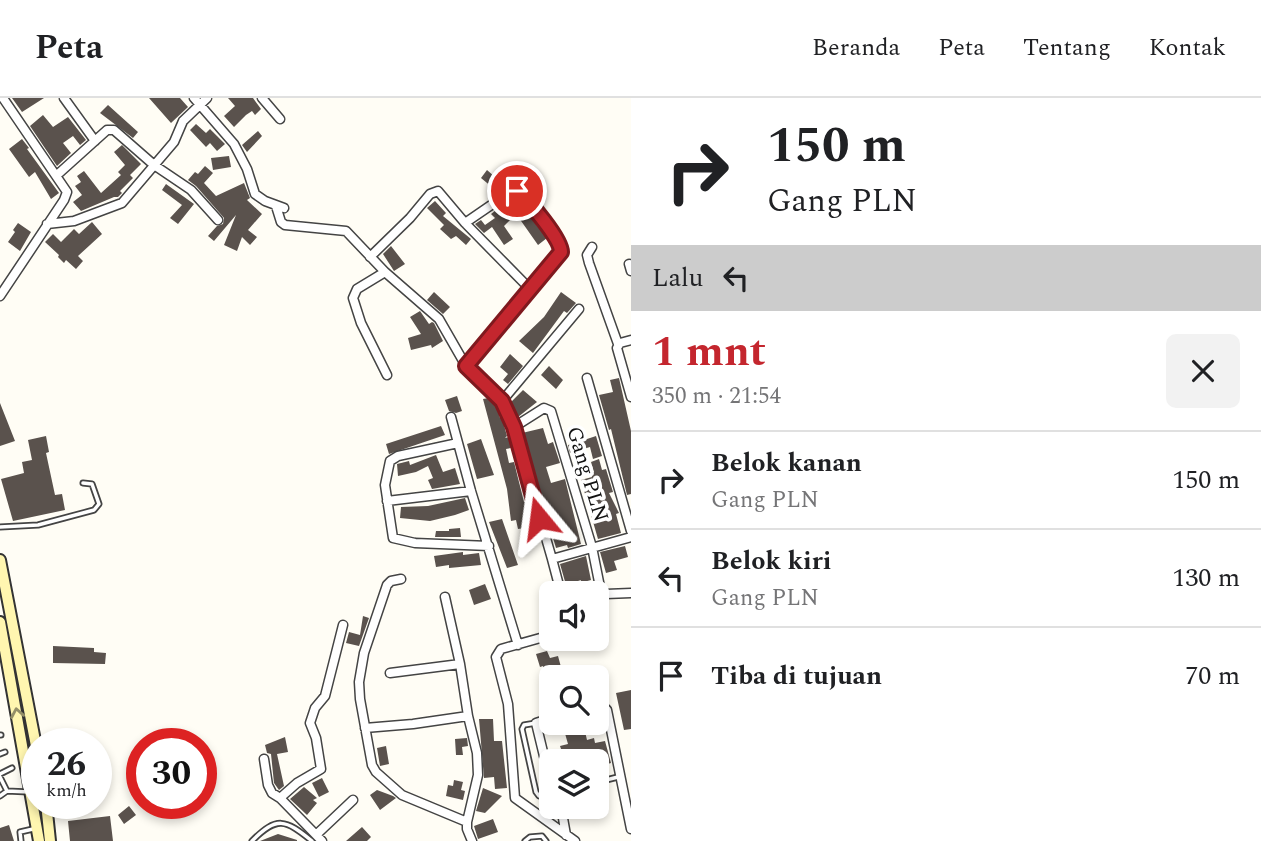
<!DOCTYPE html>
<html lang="id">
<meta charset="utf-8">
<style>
:root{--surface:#fff;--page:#f2f2f2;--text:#202124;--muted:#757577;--line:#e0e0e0;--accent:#c4262e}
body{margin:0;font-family:Spectral,serif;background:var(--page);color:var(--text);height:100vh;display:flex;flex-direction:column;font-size:26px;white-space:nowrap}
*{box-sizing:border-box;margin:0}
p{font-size:23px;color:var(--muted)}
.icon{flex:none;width:38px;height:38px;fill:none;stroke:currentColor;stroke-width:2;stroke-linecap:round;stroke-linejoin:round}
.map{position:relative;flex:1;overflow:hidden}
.panel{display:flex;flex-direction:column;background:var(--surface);width:630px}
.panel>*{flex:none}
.top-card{background:#fff;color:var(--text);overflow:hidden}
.fabs{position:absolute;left:539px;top:483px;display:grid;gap:14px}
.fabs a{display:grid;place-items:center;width:70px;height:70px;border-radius:10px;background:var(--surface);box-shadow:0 4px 10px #0003;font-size:35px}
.speed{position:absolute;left:21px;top:630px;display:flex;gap:14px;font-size:35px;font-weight:700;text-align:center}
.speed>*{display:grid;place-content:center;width:91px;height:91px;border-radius:50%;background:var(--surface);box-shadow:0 4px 10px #0003;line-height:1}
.speed small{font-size:18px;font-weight:400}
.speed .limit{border:10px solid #d22;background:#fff;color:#111}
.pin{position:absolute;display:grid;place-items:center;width:60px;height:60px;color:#fff;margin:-30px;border:4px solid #fff;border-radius:50%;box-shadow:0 2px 7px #0007}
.me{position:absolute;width:77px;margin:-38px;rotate:344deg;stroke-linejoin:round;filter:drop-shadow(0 0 5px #0008)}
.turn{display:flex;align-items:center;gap:24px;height:147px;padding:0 21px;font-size:32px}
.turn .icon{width:91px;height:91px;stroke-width:2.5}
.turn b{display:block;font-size:49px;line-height:60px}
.then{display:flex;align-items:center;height:66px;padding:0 21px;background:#0003;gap:14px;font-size:26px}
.round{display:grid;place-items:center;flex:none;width:74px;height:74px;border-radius:10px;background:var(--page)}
.overview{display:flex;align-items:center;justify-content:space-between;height:119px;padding:0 21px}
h1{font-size:42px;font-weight:700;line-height:52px;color:var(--accent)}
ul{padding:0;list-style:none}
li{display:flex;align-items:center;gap:21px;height:98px;padding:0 21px;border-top:2px solid var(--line)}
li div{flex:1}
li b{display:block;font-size:26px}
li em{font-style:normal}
header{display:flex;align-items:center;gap:42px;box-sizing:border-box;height:98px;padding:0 35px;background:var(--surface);border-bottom:2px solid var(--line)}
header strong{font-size:33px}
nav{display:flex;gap:38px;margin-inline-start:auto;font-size:24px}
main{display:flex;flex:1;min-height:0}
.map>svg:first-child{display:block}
.building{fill:#5a524d}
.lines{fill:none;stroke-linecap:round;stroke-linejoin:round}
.lane-casing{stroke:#444;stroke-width:7}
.street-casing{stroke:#444;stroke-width:11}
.secondary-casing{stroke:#333;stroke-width:14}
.lane{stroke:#fff;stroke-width:3.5}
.street{stroke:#fff;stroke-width:8}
.secondary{stroke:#fff6b0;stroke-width:10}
.oneway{stroke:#948f68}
.route-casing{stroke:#7f191e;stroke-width:18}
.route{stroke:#c4262e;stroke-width:12}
.labels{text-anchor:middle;stroke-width:7;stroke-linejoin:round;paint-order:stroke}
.street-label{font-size:21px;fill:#111;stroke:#fff}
</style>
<header>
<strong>Peta</strong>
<nav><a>Beranda</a><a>Peta</a><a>Tentang</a><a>Kontak</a></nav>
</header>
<main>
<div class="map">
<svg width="631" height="743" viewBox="0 0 631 743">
<rect width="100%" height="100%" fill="#fffdf5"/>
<path class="building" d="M12,0H44L22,14Z
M149,0H180L188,9L171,25Z
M228,0H253L261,11L255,17L252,13L246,17L234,29L224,18L235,8Z
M108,7L138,34L133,40L100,15Z
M43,17L53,29L68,19L86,42L80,47L73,38L63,45L71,55L57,68L30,28Z
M196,26L206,35L210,31L225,46L217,53L210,45L206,49L190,32Z
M258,33L262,38L247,54L242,47Z
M22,41L29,50L27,51L59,95L51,101L35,74L29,79L9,51Z
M122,47L141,66L130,77L133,80L120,93L122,95L118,99H114L81,113L73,104L82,97L75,88L81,84L77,78L84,73L101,95L121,77L118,74L125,67L114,54Z
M229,58L231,69L213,72L211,60Z
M205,68L213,75L204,85L216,98L244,85L250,100L247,102L262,116L248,132L257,139L250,147L242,139L237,153L224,147L236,117L214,143L208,138L217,128L223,126L224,120L196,88L188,82L195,74L198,76Z
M487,72L495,79L505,89L498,94L481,80Z
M166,86L194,106L178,126L170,120L182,107L162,92Z
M509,102L519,113L504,128L513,141L504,147L492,129L484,135L475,126L481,122L485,127L495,120L491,116Z
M435,103L446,115L443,118L471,141L466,147L456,138L451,141L440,131L444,127L427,110Z
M527,115L547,140L538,147L519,120Z
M92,124L102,136L78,158L83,163L76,171L66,162L64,165L58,159L59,157L45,144L53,136L61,144L74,131L79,136Z
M18,125L31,134L20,153L8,144L15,134L13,132Z
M391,148L405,166L394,173L383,156Z
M434,194L450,209L443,216L427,202Z
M561,194L576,205L567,215L564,213L533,255L519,243L544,219Z
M420,213L429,226L432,224L434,225L443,243L432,250L431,247L411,252L408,240L421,236L410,219Z
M510,256L523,268L508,286L503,282L508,276L500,269Z
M549,268L563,282L556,291L541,277Z
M619,280L631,333V396L627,397L611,331L609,332L599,297L613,294L610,282Z
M523,292L537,304L518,319L510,305Z
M457,298L462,313L456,315L449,313L445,302Z
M489,300L497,307L500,320H502L507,338L505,340L509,339L511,350L506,351L509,365L514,364L524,404H526L529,413L531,429L518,431L516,422L511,423L507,391L483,301Z
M0,305L15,343L0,348Z
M441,328L445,337L389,356L386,346Z
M543,330L548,346L553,344L560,365L546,369L551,385L565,381L581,446L568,450L567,447L556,450L522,335Z
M575,334L578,344L596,338L602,358L593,361L590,349L570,355L568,347L572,346L569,336Z
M46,338L49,354L46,355L55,397L62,396L65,412L13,423L1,381L24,375L22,364L32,362L28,342Z
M481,341L494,377L477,381L467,346Z
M436,357L443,374L455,370L460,386L432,391L428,382L433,380L428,368L416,374L398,378L397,366L409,363L410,367Z
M599,361L602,372L606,371L613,394L609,395L619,415L616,416L621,435L598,441L581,382L592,379L591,375L594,374L591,364Z
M465,400L469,412L455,417L430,423L400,420L401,409L428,408Z
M502,421L518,467L507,470L489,424Z
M460,430L461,439H435L436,433H449V431Z
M625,448L628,459L614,463L617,472L606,475L600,454Z
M463,454V457L479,455L481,467L449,470V467L436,469L434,458Z
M586,458L591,482L580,485L581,482L566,487L560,466Z
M485,486L491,501L474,507L469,492Z
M363,518L369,520L359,548L346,545L349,534L360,537Z
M53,548L94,550V554L106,555L105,566L53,565Z
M547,553L550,560L558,558L561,569L567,568L570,579H551V608H549L543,585L547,584L543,568L540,569L536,556Z
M631,592V631L624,632L616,595Z
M479,621H493L494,643H502L507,690L495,691L494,679L484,680Z
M562,625H583L587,642L594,640L595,645L605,643L611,665L597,669V663H552L551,659L563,657L560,648L568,646Z
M285,639L288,654L277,656L284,688L279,692L274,685L271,656L267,655L265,647Z
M467,640L468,648L462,649L463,657H456L455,641Z
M386,648L389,666L380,668L377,650Z
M322,680L329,694L319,699L312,685Z
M454,682L463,684L461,692L465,693L463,702L446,698L448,687L453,688Z
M304,689L317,700L313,702L317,705L307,717L290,701Z
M483,690L502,698L485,715L476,713Z
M377,692L393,698L396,700L380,712L370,697Z
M129,708L136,717L124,726L118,717Z
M110,718L113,743H70L68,723Z
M493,721L498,734L478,741L474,728Z
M9,727L14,743H0V730Z
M362,729L371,739L367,743H346Z
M278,736L297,742V743H260Z"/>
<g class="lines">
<g class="lane-casing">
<path id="lane" d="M0,429L38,427L94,412L99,406L92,386L83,385
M536,625L524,627L522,631L536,694L539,698L551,697
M0,637H1
M0,656L5,654
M0,676L12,670
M0,679L7,693
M598,684L618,679
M0,698L7,693L29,694
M21,743L20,734L33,731
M252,743C277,718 285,721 312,743
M525,743L530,739L542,738L546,743"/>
</g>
<g class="street-casing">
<path id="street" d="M64,0L95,43
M194,0L234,46L247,71L255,96L265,103L284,110
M262,0L280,21
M57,77L107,32H114L154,67L191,92L218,122
M276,108L281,124L285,127L346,133L385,174L439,221L466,268
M465,125L513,92L518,93L561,147V154L466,268L502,303L514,329L552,461L631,439
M47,126L74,123L122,105L174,44L183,23L207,0
M592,149L587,157L589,165L618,246
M370,159L410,120L430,96L438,93L465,125L530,191
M629,166L631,173
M385,174L357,191L353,200L361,225L387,277
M0,198L64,102L67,94L3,0
M631,242L620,245L617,250L631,299
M587,280L631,433
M502,303L579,211
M451,319L471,393L518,547
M514,329L544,310L551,313L592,449L600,489L606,496L631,495
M458,345L398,358L390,363L385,387L393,440L415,445L489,448
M387,403L471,393
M552,461L561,495
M401,481L391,483L387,487L364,555L359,584L360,601L372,667L376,674L402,697L467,724
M445,499L460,566
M551,537L501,551L496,559L508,606L515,700L575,743
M390,575L460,566L468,618L477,655L478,677L467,724V731L472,743
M597,608H603L607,612L631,731
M551,620L536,625L551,687
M365,630L413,626L468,618
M264,661L268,687L272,695L280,700L322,743
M280,700L297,685L321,671L316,640L310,625L315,610L325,598L343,527
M561,709L566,737
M317,736L353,702"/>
</g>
<g class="secondary-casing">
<path id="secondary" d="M0,462L37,653
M0,524L39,743
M46,705L50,743"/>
</g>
<use href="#lane" class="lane"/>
<use href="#street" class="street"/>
<use href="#secondary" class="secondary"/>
</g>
<defs><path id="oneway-chevron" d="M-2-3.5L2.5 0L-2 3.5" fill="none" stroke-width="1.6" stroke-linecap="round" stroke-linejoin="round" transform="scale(1.75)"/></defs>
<use class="oneway" href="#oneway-chevron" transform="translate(17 615) rotate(-100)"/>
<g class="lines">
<g class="route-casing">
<path id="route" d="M517,93C529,103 561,141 561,154L466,268L502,303L514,329L539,420"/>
</g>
<use href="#route" class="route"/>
</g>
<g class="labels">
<g class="street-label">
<text transform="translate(588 376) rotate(73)" y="7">Gang PLN</text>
</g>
</g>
</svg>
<div class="fabs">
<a><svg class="icon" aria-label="sound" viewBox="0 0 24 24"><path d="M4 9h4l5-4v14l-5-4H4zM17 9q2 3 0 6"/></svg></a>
<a><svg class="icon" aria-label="search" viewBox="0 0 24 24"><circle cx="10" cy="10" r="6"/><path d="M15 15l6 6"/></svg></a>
<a><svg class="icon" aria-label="layers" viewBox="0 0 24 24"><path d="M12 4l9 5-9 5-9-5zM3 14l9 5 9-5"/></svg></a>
</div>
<div class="speed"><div>26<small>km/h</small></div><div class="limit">30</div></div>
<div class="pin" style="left:517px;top:93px;background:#d93025"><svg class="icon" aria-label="arrive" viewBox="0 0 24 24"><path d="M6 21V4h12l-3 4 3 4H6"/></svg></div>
<svg class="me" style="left:539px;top:420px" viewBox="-20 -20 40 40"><path d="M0-17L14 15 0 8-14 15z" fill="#c4262e" stroke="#fff" stroke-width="4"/></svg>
</div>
<section class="panel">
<div class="top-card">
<div class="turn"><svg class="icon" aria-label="right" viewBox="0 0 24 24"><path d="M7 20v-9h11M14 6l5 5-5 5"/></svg><div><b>150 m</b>Gang PLN</div></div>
<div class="then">Lalu<svg class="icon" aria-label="left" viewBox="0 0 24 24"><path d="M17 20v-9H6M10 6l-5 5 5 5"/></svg></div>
</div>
<div class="overview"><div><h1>1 mnt</h1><p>350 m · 21:54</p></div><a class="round"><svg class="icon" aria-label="close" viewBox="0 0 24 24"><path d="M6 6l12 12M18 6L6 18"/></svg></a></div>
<ul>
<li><svg class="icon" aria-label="right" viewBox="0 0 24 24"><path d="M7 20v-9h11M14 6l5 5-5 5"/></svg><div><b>Belok kanan</b><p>Gang PLN</p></div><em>150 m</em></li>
<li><svg class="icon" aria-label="left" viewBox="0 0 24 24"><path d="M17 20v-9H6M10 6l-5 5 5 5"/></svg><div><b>Belok kiri</b><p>Gang PLN</p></div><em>130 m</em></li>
<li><svg class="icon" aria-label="arrive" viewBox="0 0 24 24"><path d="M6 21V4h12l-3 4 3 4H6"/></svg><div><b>Tiba di tujuan</b></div><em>70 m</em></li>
</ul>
</section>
</main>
